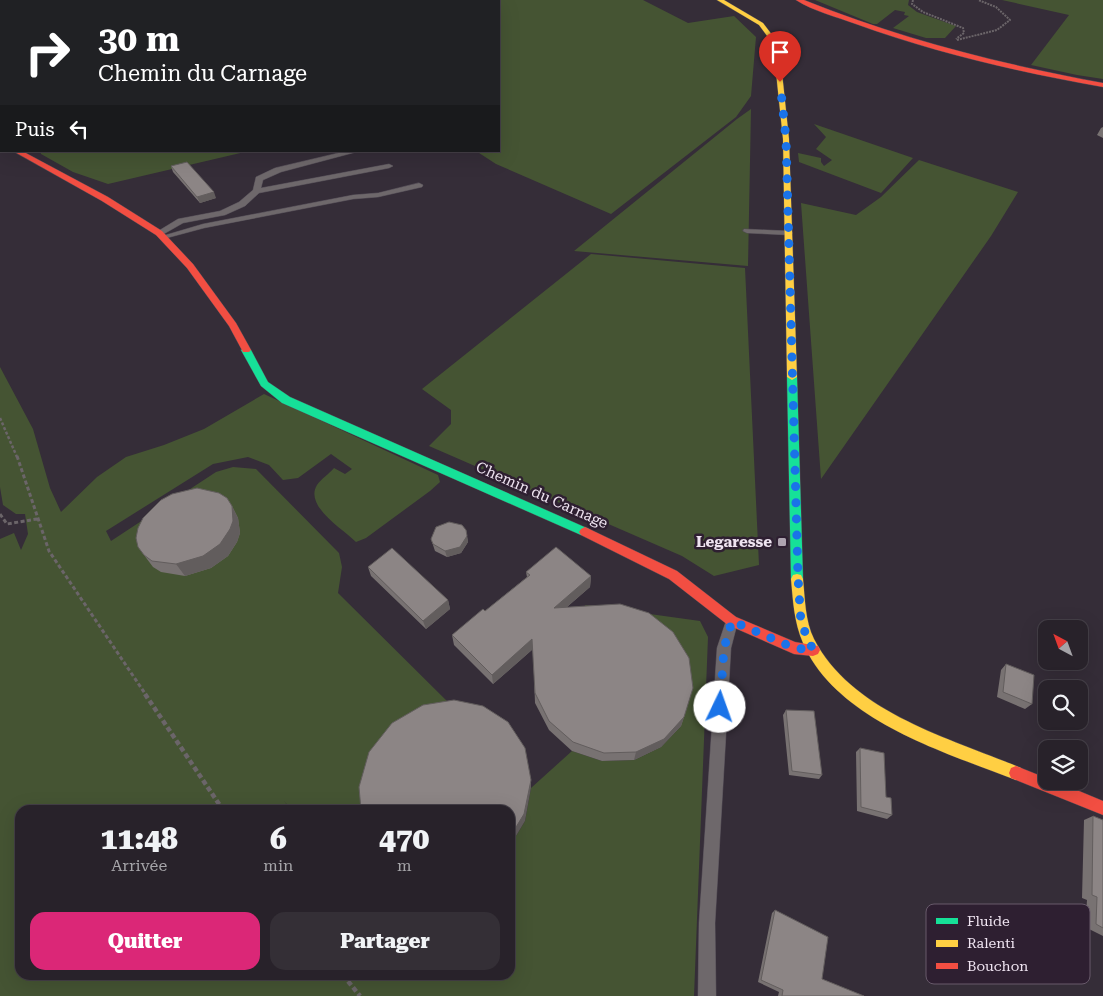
<!DOCTYPE html>
<html lang="fr">
<meta charset="utf-8">
<style>
:root{--surface:#28222a;--page:#342f36;--text:#f1f3f6;--muted:#a5a4a8;--line:#443f47;--accent:#db2777}
body{margin:0;font-family:"Roboto Serif",serif;background:var(--page);color:var(--text);height:100vh;display:flex;flex-direction:column;font-size:19px;white-space:nowrap}
*{box-sizing:border-box;margin:0}
p{font-size:16px;color:var(--muted)}
.icon{flex:none;width:28px;height:28px;fill:none;stroke:currentColor;stroke-width:2;stroke-linecap:round;stroke-linejoin:round}
.map{position:relative;flex:1;overflow:hidden}
.panel{position:absolute;left:15px;top:805px;width:500px;height:175px;display:flex;flex-direction:column;background:var(--surface);border-radius:15px;box-shadow:0 5px 20px #0002,0 0 0 1px var(--line)}
.panel>*{flex:none}
.hud{position:absolute;left:0px;top:0px;width:500px;height:152px;box-shadow:0 5px 20px #0002,0 0 0 1px var(--line);background:#202124;color:#fff;overflow:hidden}
.needle{width:32px;rotate:319deg}
.controls{position:absolute;left:1038px;top:620px;display:grid;gap:10px}
.controls a{display:grid;place-items:center;width:50px;height:50px;border-radius:10px;background:var(--surface);box-shadow:0 5px 20px #0002,0 0 0 1px var(--line);font-size:25px}
.pin{position:absolute;display:grid;place-items:center;width:42px;height:42px;color:#fff;margin:-51px -21px;border-radius:50% 50% 50% 0;rotate:-45deg;box-shadow:0 0 5px #0007}
.pin .icon{rotate:45deg}
.me{position:absolute;width:55px;margin:-28px;rotate:3deg;stroke-linejoin:round;filter:drop-shadow(0 0 4px #0008)}
.turn{display:flex;align-items:center;gap:18px;height:105px;padding:0 15px;font-size:22px}
.turn .icon{width:65px;height:65px;stroke-width:2.5}
.turn b{display:block;font-size:35px;line-height:42px}
.then{display:flex;align-items:center;height:48px;padding:0 15px;background:#0003;gap:10px;font-size:19px}
.eta{display:flex;justify-content:space-evenly;align-items:center;height:85px;text-align:center}
.eta b{font-size:30px;font-weight:800;line-height:35px}
.action{display:flex;gap:10px;margin-top:auto;padding:10px 15px}
.action a{flex:1;height:58px;border-radius:15px;background:var(--accent);color:#fff;font-size:20px;font-weight:800;line-height:58px;text-align:center}
.action a+a{background:var(--page);color:var(--text)}
.map>svg:first-child{display:block}
.green{fill:#455433}
.lines{fill:none;stroke-linecap:round;stroke-linejoin:round}
.lane-casing{stroke:#524b55;stroke-width:1}
.street-casing{stroke:#524b55;stroke-width:1}
.fast-casing{stroke:#524b55;stroke-width:1}
.slow-casing{stroke:#524b55;stroke-width:1}
.jam-casing{stroke:#524b55;stroke-width:1}
.path-far3{stroke:#6b6569;stroke-width:2;stroke-dasharray:2 1;stroke-linecap:butt}
.path-far2{stroke:#6b6569;stroke-width:2.5;stroke-dasharray:3 2;stroke-linecap:butt}
.path-far1{stroke:#6b6569;stroke-width:3;stroke-dasharray:4 2.5;stroke-linecap:butt}
.path{stroke:#6b6569;stroke-width:4.5;stroke-dasharray:5 3;stroke-linecap:butt}
.lane{fill:#6e686b;fill-rule:evenodd}
.street{fill:#6e686b;fill-rule:evenodd}
.fast{fill:#16e098;fill-rule:evenodd}
.slow{fill:#ffcf43;fill-rule:evenodd}
.jam{fill:#f24e42;fill-rule:evenodd}
.wall{fill:#787272}
.shaded-wall{fill:#625d5d}
.building{fill:#8c8585;stroke:#625d5d}
.route{stroke:#1a73e8;stroke-width:9;stroke-dasharray:0 16.2}
.poi-dot{fill:#aea4b0;stroke:#2e1f31;stroke-width:2}
.labels{text-anchor:middle;stroke-width:5;stroke-linejoin:round;paint-order:stroke}
.street-label{font-size:15px;fill:#efe4f1;stroke:#2e1f31}
.poi-label{font-size:15px;font-weight:bold;fill:#efe4f1;stroke:#2e1f31;text-anchor:end}
.key{fill:#2e1f31;stroke:#685a6b;stroke-width:1}
.key-label{font-size:14px;fill:#efe4f1}
</style>
<div class="map">
<svg width="1103" height="996" viewBox="0 0 1103 996">
<rect width="100%" height="100%" fill="#352d38"/>
<path class="green" d="M437,0H643L688,23L734,16L756,37L751,96L736,117L611,214L496,164L476,151H499V1H432Z
M815,0H909L908,5L917,12L956,26L945,38H926L893,28L909,16L904,15L905,12L895,10L877,24H873Z
M1002,0H1103V79L1077,75L1031,65L1069,15Z
M751,109L748,266L574,251L737,119Z
M814,124L913,158L881,193L799,162L798,153L821,158V162L824,166L832,160L816,149L826,137Z
M40,151H249L108,184L73,172L41,154Z
M919,160L1018,192L991,236L821,479L801,203L856,215L881,197Z
M591,254L745,268L759,565L714,576L682,556L429,446L451,424V410L422,389Z
M0,367L33,429L50,488L61,512L97,477L126,457L164,445L204,429L264,394L438,475L440,482L430,491L366,538L356,542C343,529 304,506 317,485C321,479 329,474 334,468L345,474L352,469L331,454L298,478L283,480L269,465L248,457L213,464L106,531L111,541L216,472L233,467L256,469L339,553L342,567L338,593L456,710L366,810H292L284,801L291,810H20V975H510V846L525,821L531,788L572,751L602,761L634,760L661,747L681,726L589,617L585,605L700,621L708,637L694,996H0V539L14,533L21,550L28,534L25,514H16L3,505L0,487Z"/>
<g class="lines">
<g class="lane-casing">
<path id="lane" d="M347,151H360L281,172L263,180L261,188L389,164L393,166L389,168L259,193L245,206L225,215L183,223L162,235L155,233L178,219L220,211L239,202L253,190L256,177L275,168Z
M419,183L423,185L422,187L378,197L353,199L204,228L163,239L159,237L203,224L353,195L378,193Z
M744,229L789,231L793,233L789,235L747,233L743,231Z
M732,615L736,617L738,621L731,648L715,923L716,996H698L699,923L717,648L726,621L728,617Z"/>
</g>
<g class="street-casing">
<path id="street" d="M0,139H1V147H0Z"/>
</g>
<g class="fast-casing">
<path id="fast" d="M246,347L251,350L268,382L290,397L589,529L591,532L589,535H581L282,403L261,386L241,350Z
M792,374L797,377L803,579L801,583L797,584L793,583L791,579L787,377Z"/>
</g>
<g class="slow-casing">
<path id="slow" d="M717,0H724L763,23L779,44L789,139L797,377L792,380L787,377L783,139L773,44L759,25Z
M797,574L801,575L803,579C805,598 805,621 814,639C852,713 950,738 1021,768L1023,773L1021,778L1016,780C944,752 836,720 803,643C794,622 793,601 791,579L793,575Z"/>
</g>
<g class="jam-casing">
<path id="jam" d="M796,0H804C901,39 1000,64 1103,83V87C1019,72 936,53 856,24C837,17 813,11 796,0Z
M13,151H22L108,197L162,231L193,264L236,323L251,350L249,352H243L229,326L187,268L156,235L102,201Z
M585,527L677,571L736,617L795,642L818,646L820,650L818,654L813,656L794,654L728,625L669,579L581,535L579,532L581,529Z
M1016,766L1046,778V781H1055L1103,801V815L1011,778L1009,773L1011,768Z"/>
</g>
<path class="path-far3" d="M913,0L912,4L923,12L963,28L964,33L956,39
M957,40L997,30L1010,20L996,7L978,0"/>
<path class="path-far2" d="M0,418L17,457"/>
<path class="path-far1" d="M17,456L49,551L146,695
M0,514L7,524L37,519"/>
<path class="path" d="M145,694L223,810
M343,975L360,996"/>
<use href="#lane" class="lane"/>
<use href="#street" class="street"/>
<use href="#fast" class="fast"/>
<use href="#slow" class="slow"/>
<use href="#jam" class="jam"/>
</g>
<path class="wall" d="M1103,127V138L1097,135L1101,128Z
M171,166L216,198L200,203L173,172Z
M232,506L238,518L240,533L237,542L228,556L211,568L185,576L161,572L153,567L144,555Z
M466,530L468,542L461,553L447,557L435,551L431,539Z
M368,567L448,600L450,609L426,629L371,576Z
M526,572L591,576L590,587L567,607L684,717L681,726L661,747L634,760L602,761L572,751L549,730L535,703L533,649L493,684L454,645L452,635L485,611L527,577Z
M1006,664L1032,704L1025,709L997,697L1001,670Z
M786,710L822,775L819,779L789,775L783,715Z
M860,748L886,797L892,815L887,819L857,811L856,752Z
M1093,816L1103,820V981V936L1085,927L1087,900L1082,898L1084,820Z
M775,910L822,979L864,996H778L779,992L758,982L772,913Z"/>
<path class="shaded-wall" d="M214,192L216,198L200,203L197,197Z
M232,506L238,518L240,533L237,542L228,556L211,568L185,576L176,564Z
M467,536L468,542L461,553L447,557L445,551Z
M591,576L590,587L554,618V608Z
M448,600L450,609L426,629L423,621Z
M532,639L533,649L493,684L492,675Z
M684,717L681,726L661,747L634,760L636,752Z
M531,780V788L525,821L510,846V837Z"/>
<path class="building" d="M187,162L214,192L197,197L171,166Z
M197,488L219,493L227,498L232,506L233,521L230,529L220,544L203,556L176,564L152,561L144,555L138,547L136,538L138,528L143,518L161,500L172,494Z
M449,522L462,525L466,530L467,536L460,547L445,551L433,544L431,539L436,527Z
M556,547L591,576L554,608L620,604L649,613L673,632L689,658L693,688L684,717L664,739L636,752L604,753L573,742L549,721L535,693L532,639L492,675L452,635L483,609L485,611L530,575L526,572Z
M392,548L448,600L423,621L368,567Z
M1006,664L1034,675L1032,704L1003,692Z
M454,700L483,706L508,722L525,748L531,780L524,814L510,837V810H361L359,787L369,752L392,723L423,705Z
M786,710L814,711L822,775L792,771Z
M860,748L884,753L886,797L891,798L892,815L861,807Z
M1093,816L1103,820V928L1096,924L1097,897L1092,895Z
M775,910L828,937L822,979L864,996H782L783,990L761,980Z"/>
<g class="lines">
<path class="route" d="M720,707L724,648L732,621L794,648L813,650L801,623L798,577L786,139L780,82"/>
</g>
<rect class="poi-dot" x="777" y="537" width="10" height="10" rx="2.5"/>
<g class="labels">
<g class="street-label">
<text transform="translate(542 495) rotate(24)" y="5">Chemin du Carnage</text>
</g>
<g class="poi-label">
<text x="772" y="547">Legaresse</text>
</g>
</g>
<rect x="926" y="904" width="164" height="80" rx="8" class="key"/>
<rect x="936" y="918" width="22" height="6" fill="#16e098"/>
<rect x="936" y="940" width="22" height="7" fill="#ffcf43"/>
<rect x="936" y="963" width="22" height="6" fill="#f24e42"/>
<g class="key-label">
<text x="967" y="926">Fluide</text>
<text x="967" y="948">Ralenti</text>
<text x="967" y="971">Bouchon</text>
</g>
</svg>
<div class="controls">
<a><svg class="needle" viewBox="-14 -14 28 28"><path d="M0-13l5 13h-10z" fill="#e53935"/><path d="M0 13l5-13h-10z" fill="#a5a4a8"/></svg></a>
<a><svg class="icon" aria-label="search" viewBox="0 0 24 24"><circle cx="10" cy="10" r="6"/><path d="M15 15l6 6"/></svg></a>
<a><svg class="icon" aria-label="layers" viewBox="0 0 24 24"><path d="M12 4l9 5-9 5-9-5zM3 14l9 5 9-5"/></svg></a>
</div>
<div class="pin" style="left:780px;top:82px;background:#d93025"><svg class="icon" aria-label="arrive" viewBox="0 0 24 24"><path d="M6 21V4h12l-3 4 3 4H6"/></svg></div>
<svg class="me" style="left:720px;top:707px" viewBox="-20 -20 40 40"><circle r="19" fill="#fff"/><path d="M0-13L10 11 0 6-10 11z" fill="#1a73e8"/></svg>
<div class="hud">
<div class="turn"><svg class="icon" aria-label="right" viewBox="0 0 24 24"><path d="M7 20v-9h11M14 6l5 5-5 5"/></svg><div><b>30 m</b>Chemin du Carnage</div></div>
<div class="then">Puis<svg class="icon" aria-label="left" viewBox="0 0 24 24"><path d="M17 20v-9H6M10 6l-5 5 5 5"/></svg></div>
</div>
<section class="panel">
<div class="eta">
<div><b>11:48</b><p>Arrivée</p></div>
<div><b>6</b><p>min</p></div>
<div><b>470</b><p>m</p></div>
</div>
<div class="action"><a>Quitter</a><a>Partager</a></div>
</section>
</div>
